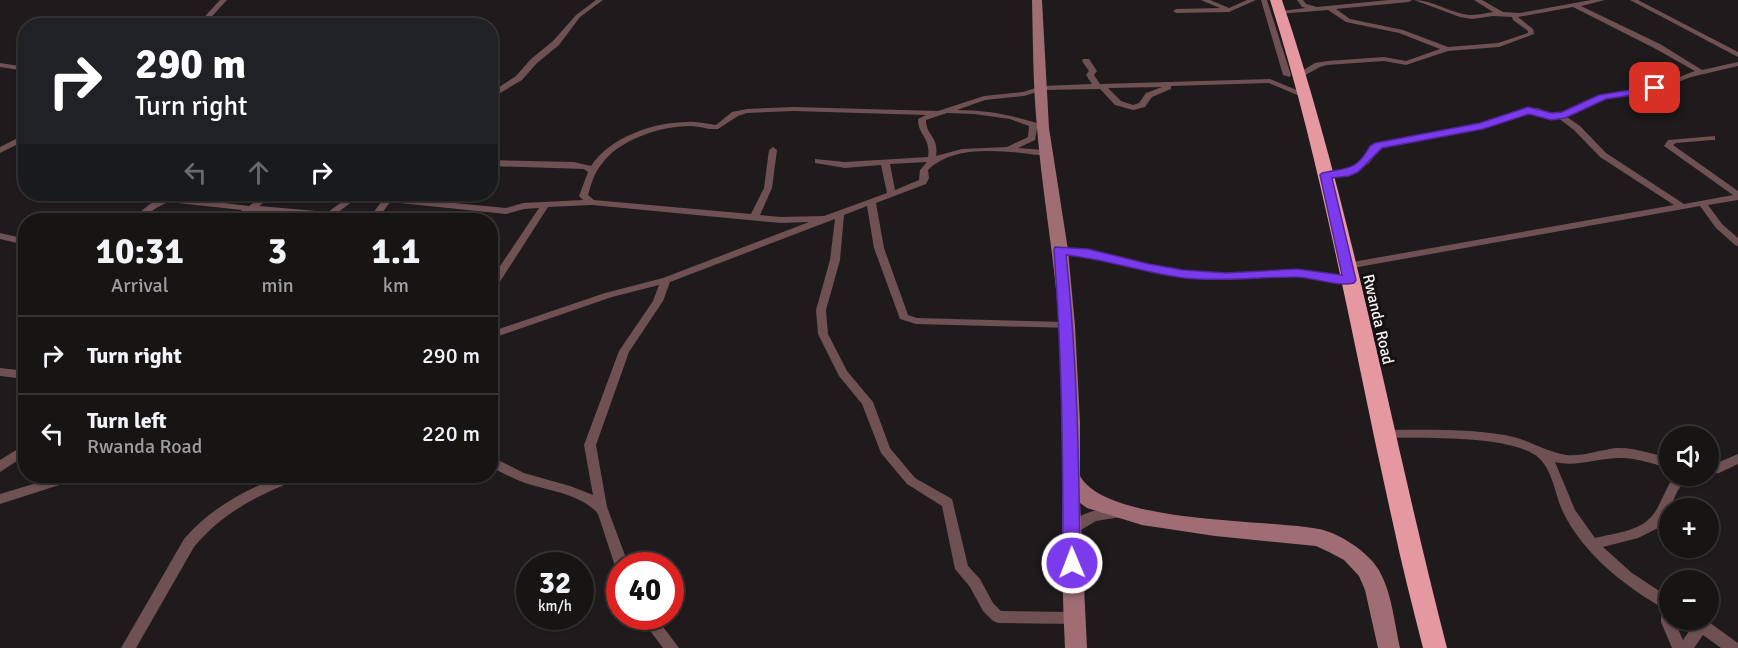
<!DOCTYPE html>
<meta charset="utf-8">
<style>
:root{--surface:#171414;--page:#242122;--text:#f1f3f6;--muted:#9e9ea0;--line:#363334}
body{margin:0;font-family:Signika,sans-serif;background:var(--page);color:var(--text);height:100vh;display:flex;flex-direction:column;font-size:22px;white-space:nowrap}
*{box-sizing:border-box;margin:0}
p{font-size:20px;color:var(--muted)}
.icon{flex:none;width:33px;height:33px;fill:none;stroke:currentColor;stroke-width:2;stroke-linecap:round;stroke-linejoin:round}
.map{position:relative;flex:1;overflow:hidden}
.sheet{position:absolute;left:18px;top:213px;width:480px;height:270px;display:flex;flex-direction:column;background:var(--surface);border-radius:24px;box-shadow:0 2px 4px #0004,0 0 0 2px var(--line)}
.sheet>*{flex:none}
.guide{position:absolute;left:18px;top:18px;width:480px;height:183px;border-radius:24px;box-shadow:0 2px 4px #0004,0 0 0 2px var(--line);background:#202124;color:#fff;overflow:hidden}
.controls{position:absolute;left:1659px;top:426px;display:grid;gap:12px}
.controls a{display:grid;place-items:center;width:60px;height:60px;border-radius:50%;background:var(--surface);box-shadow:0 2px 4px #0004,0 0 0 2px var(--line);font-size:30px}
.speed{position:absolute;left:516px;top:552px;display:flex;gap:12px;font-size:30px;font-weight:700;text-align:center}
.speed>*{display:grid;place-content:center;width:78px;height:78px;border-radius:50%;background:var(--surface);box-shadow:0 2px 4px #0004,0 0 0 2px var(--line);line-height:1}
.speed small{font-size:15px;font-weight:400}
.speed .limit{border:9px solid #d22;background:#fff;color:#111}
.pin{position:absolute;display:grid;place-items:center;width:51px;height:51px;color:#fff;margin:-26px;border-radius:12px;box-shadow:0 3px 9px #0006}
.me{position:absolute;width:66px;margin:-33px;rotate:359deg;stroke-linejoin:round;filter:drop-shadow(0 0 4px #0008)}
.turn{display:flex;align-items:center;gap:21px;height:126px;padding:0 18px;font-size:27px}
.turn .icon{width:78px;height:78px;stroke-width:2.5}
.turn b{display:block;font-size:42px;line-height:51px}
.lanes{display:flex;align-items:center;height:57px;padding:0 18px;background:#0003;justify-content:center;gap:30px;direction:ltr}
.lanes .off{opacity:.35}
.eta{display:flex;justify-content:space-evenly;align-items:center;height:102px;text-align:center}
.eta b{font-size:36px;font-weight:800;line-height:42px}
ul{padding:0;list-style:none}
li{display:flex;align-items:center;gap:18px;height:78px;padding:0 18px;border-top:2px solid var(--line)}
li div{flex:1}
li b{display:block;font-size:22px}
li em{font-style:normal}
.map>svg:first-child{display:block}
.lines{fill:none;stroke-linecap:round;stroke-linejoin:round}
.street{fill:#6f5053;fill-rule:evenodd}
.secondary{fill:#9f6d73;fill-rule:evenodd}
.highway{fill:#e698a1;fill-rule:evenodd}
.route{fill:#7c3aed;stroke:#51269a;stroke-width:1.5}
.labels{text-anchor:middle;stroke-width:6;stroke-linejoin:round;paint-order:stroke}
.street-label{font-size:16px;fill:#f7f4f4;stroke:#151112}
</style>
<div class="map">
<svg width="1738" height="648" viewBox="0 0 1738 648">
<rect width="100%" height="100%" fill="#1f1a1b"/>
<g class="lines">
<path class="street" d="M220,0H227L203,26H196Z
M596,0H603L580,17L559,45L537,63L522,80L490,99V93L516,76L531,59L553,41L576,15Z
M1201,0H1210L1229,8L1247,0H1256L1229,12L1176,13L1173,11L1176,9L1220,8Z
M1261,0H1267L1291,75L1290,77L1283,75Z
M1297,0H1303L1306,4L1317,7L1389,0H1412L1409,2L1336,9L1350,19L1403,30L1448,47L1498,43L1528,33V31L1513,20L1512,17L1493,16L1472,19L1460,17L1414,0C1433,0 1450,13 1469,15C1477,15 1486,13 1493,12L1474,0H1482L1503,12L1520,13L1591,0H1605L1581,6L1660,44L1702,70L1738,62V66L1691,77L1655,91L1605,99L1567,117L1580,126L1606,153L1684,204L1733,195L1664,146L1668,140L1715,136V140H1712L1676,143L1673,145L1738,191V200L1708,205L1722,224L1738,238V246L1735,245L1716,228L1700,206L1347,269L1344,268L1342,266L1347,263L1674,205L1600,157L1574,130L1558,118H1551L1534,112L1483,128L1381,148C1375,152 1374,158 1369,163C1360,172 1332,181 1322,175C1326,172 1330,172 1336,171C1353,169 1363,161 1371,146L1376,144L1481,124L1529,108H1538L1552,114L1563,113L1600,95L1653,87L1695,71L1654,48L1573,7L1518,17L1533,29L1534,34L1499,47L1448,51L1406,65L1384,61L1327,65L1320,67L1300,78H1297V74L1315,63L1327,61L1384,57L1406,61L1440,49L1399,33L1346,22L1328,10L1278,14L1277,13L1280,11L1306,8L1302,7Z
M1630,0H1638L1738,52V57Z
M1083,59H1089L1097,71L1094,75L1100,84L1270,79L1309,95L1305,97H1302L1269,83L1171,86V89L1152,97L1145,107L1133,110L1115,105L1100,89L1043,90L1024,96L985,100L957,110C990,110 1016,116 1046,126V130L1037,129L1035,140L1018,148L1045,150L1049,153C1042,157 1031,154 1022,153C992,150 951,147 928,170L929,178L926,184L876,203L884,248L908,315L917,318L1067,322L1072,326L1071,328L916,324L900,319L874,248L867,206L844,215L840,260L826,310L828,334L847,371L873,402L890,448L915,478L952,499L968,566L980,579L993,603L1001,611L1073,612L1078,614L1080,618L1078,622L1073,624L998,623L993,621L983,611L970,587L955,569L942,506L907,484L881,453L862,404L839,376L818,334L816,310L830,260L835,219L670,282L663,301L629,352L596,445L607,507L629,566H620V571L615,566L598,514C582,494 549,491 525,483C513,479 502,472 490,467V456L524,473L570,486L593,495L584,445L619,351L653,301L659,285L612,297L490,339V332L605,293L663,278L809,222L781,223L592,205L548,207L494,291L490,292V281L539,208L524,209L506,214L390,202L377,220H368L387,194H395L393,197L506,208L523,203L583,200L579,196L588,172L584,169L490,166V160L574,162L591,166C610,137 654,122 688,122C697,121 706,124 716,125L732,112L747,109L794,107L938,111L984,96L1023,92L1042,86L1092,84L1086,75L1089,71L1082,61ZM1162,87L1146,93L1139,103L1133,105L1121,101L1108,88ZM794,111L926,115L918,119C918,136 931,137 928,157L845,162L815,159V163L845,168L881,165L887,193L824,216L781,217L760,215L772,188L777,150L773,147L769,150L764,188L751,214L594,200L588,195C591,185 594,173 601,165C618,140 660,126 690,126C699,126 708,130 718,129L738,116L747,113ZM947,113L974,114L1010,119L1029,126L1028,137L1007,147L962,149L936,156C939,136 926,136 926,120ZM927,162L920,170L919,180L895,190L890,164Z
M0,63L26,67V71L0,67Z
M26,134V140L0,153V147Z
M171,194H181L177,197L249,206L266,194H275L259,206L328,212L353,194H362L328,220H320L321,217L252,211L239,220H230L242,210L168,202L156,208L140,220H130L150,204Z
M0,233L26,239V245L0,239Z
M1060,247L1088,250L1149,265L1183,271L1226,274L1297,270L1350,277L1355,280L1350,283L1297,276L1226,280L1183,277L1149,271L1088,256L1057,252L1055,250Z
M0,368L26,371V379L0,376Z
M1386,430C1428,430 1473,428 1514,437C1532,442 1547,452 1566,455C1581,457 1600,450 1616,448C1634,447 1652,454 1670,458V468C1653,464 1635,457 1617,458C1596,459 1576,467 1555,462L1575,510L1595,538C1616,533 1643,531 1655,512C1662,501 1666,488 1673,478L1675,476H1689L1678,490L1666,516L1658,528L1638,538L1603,547L1632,573L1670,598V620H1674L1683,640L1692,627L1688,624L1686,620H1706L1738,643V648H1721L1703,635L1694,648H1672L1661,622V607C1622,584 1583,553 1563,512C1555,495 1553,471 1539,458C1514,435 1420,438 1386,438L1382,437L1380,434L1382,431Z
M26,444V455L0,472V460Z
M1738,454V464L1719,473L1708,474V464L1717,463Z
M60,476H80L78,479L0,504V494Z
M283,476H302L300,479C259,494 222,513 194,547L136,648H121L184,539C211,508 245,489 283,476Z
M1116,508L1121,509L1122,513L1121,517L1096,521L1071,536L1066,535L1064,531C1074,514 1098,508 1116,508Z
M639,616H655L679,648H663Z"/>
<path class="secondary" d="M1032,0H1042L1049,128L1068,250L1075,326L1080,422V476C1107,524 1266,519 1319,529C1338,533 1360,547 1373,562C1391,583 1394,621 1400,648H1378L1365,590L1359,576L1344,560L1329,552L1316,546L1215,536L1142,525L1087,508L1080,503L1087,648H1065C1059,541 1065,433 1059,326C1055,259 1042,193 1037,127C1033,85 1033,42 1032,0Z"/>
<path class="highway" d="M1270,0H1282C1353,211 1391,432 1447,648H1423C1412,605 1401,562 1392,519C1353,346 1324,170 1270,0Z"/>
</g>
<path class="route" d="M1655,86H1658V91L1606,99L1565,118L1551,120L1529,114L1483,129L1382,148L1358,172L1349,176L1332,178L1356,280L1354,283C1336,287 1313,277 1295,277C1257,277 1222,282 1184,278C1144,273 1106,259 1066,255C1077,358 1079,460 1080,563L1078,569L1072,571L1065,569L1063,563C1063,459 1062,355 1054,250L1055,247L1088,249L1149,264L1183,270L1226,273L1297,269L1342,275L1320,175L1322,173C1347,167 1356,172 1370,146L1375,143L1480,123L1528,107L1552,113L1562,112L1599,95Z"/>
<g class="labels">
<g class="street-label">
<text transform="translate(1379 319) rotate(77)" y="6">Rwanda Road</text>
</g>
</g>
</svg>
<div class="controls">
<a><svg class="icon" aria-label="sound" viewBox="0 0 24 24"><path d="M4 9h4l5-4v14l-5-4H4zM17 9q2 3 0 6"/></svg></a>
<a>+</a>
<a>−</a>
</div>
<div class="speed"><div>32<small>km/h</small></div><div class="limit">40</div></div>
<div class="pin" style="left:1655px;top:88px;background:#d93025"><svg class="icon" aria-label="arrive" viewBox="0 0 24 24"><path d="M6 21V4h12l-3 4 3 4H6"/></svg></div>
<svg class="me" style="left:1072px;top:563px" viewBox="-20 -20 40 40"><circle r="17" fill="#7c3aed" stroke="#fff" stroke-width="3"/><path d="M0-11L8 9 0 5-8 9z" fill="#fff"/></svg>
<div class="guide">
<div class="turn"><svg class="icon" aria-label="right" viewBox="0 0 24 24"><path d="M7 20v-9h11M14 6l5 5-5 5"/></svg><div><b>290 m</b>Turn right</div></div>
<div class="lanes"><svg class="icon off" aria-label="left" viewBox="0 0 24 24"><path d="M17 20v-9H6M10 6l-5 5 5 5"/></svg><svg class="icon off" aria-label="ahead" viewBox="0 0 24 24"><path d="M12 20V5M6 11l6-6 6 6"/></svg><svg class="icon" aria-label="right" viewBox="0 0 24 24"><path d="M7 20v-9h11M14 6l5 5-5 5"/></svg></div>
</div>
<section class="sheet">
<div class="eta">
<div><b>10:31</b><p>Arrival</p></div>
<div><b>3</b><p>min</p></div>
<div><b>1.1</b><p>km</p></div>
</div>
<ul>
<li><svg class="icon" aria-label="right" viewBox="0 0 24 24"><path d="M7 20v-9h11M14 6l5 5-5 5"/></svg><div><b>Turn right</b></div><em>290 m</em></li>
<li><svg class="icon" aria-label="left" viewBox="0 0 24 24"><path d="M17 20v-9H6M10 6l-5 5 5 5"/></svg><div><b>Turn left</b><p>Rwanda Road</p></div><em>220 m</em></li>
</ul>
</section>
</div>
